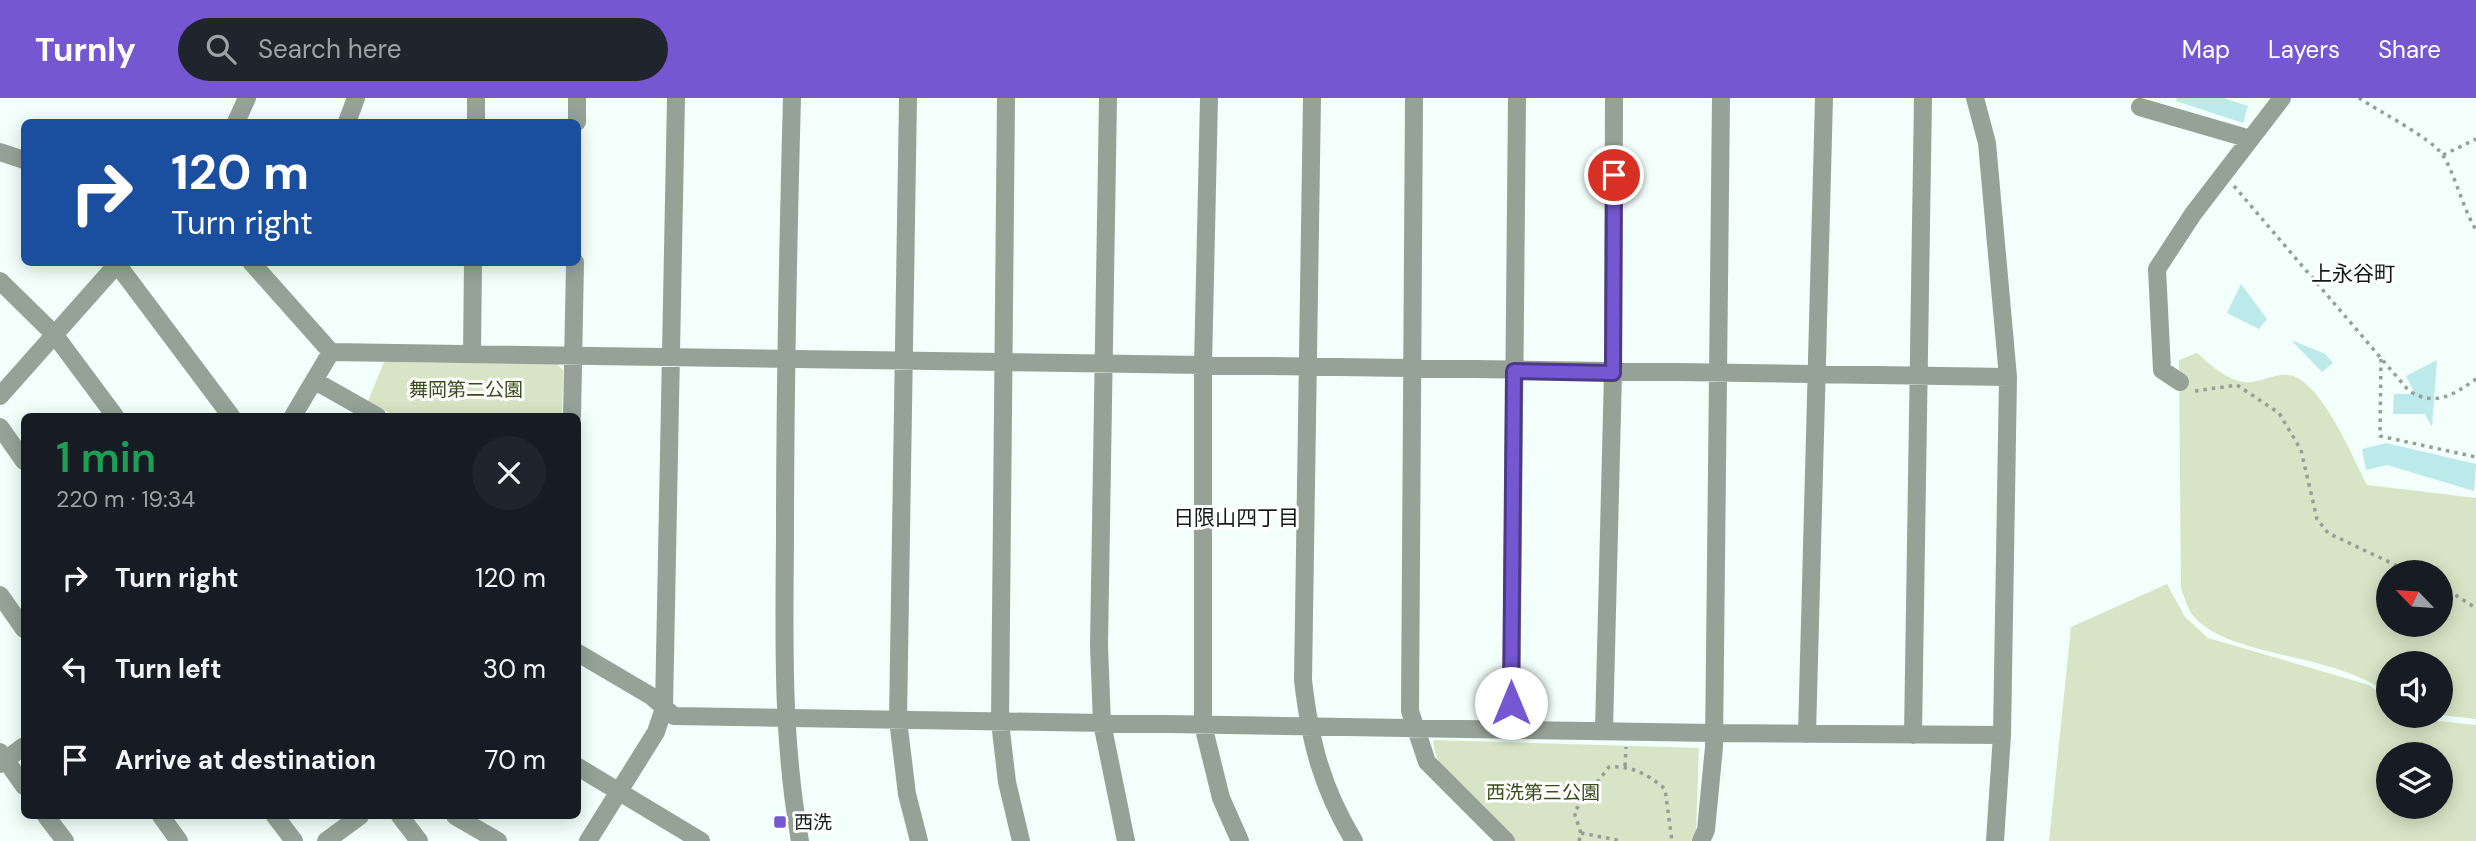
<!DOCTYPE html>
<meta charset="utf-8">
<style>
:root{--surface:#171b24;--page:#20242c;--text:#f1f3f6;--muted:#9ea1a6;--accent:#7557d1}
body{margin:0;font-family:"DM Sans","Noto Sans JP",sans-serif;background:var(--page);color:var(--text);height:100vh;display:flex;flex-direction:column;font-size:26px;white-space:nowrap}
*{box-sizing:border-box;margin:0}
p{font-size:23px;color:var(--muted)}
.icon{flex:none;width:38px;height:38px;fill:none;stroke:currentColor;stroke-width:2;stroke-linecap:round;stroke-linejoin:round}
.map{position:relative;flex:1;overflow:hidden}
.panel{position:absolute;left:21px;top:315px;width:560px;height:406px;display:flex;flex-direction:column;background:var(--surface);border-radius:10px;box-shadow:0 4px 18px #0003}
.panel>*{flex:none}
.top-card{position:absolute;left:21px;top:21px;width:560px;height:147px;border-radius:10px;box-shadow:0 4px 18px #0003;background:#1a4fa0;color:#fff;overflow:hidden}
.needle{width:46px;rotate:295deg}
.controls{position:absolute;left:2376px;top:462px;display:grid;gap:14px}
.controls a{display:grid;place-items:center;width:77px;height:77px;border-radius:50%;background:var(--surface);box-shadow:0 4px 18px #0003;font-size:35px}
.pin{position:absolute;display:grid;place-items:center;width:60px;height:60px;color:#fff;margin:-30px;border:4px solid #fff;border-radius:50%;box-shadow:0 2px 7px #0007}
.me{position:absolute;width:77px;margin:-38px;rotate:0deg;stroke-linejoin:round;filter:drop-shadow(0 0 5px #0008)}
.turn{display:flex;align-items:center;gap:24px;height:147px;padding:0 35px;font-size:32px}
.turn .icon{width:91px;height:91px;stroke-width:2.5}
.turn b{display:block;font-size:49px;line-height:60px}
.round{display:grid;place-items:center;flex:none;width:74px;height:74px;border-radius:37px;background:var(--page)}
.overview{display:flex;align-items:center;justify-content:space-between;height:119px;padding:0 35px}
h1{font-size:42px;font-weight:600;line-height:52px;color:#1e9e55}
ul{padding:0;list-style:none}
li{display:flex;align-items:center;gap:21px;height:91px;padding:0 35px}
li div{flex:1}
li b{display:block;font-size:26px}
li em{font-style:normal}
header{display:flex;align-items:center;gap:42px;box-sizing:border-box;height:98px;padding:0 35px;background:var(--accent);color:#fff}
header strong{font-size:33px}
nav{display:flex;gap:38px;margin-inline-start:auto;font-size:24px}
.search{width:490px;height:63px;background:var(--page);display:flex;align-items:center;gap:18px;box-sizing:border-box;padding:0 24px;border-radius:38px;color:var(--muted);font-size:26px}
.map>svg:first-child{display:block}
.green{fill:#d7e4c5;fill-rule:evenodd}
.building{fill:#bce9e9}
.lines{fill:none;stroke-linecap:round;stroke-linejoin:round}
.path{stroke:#949f9b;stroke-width:3.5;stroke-dasharray:3.5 5;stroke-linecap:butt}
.minor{stroke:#96a297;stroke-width:18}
.tertiary{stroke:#96a297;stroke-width:18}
.route-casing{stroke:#4c3988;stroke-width:18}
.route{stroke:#7557d1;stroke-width:12}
.poi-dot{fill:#7557d1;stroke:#fff;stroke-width:2.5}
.labels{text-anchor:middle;stroke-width:6;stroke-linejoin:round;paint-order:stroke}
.park-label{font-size:19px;fill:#3a4b19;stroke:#fff}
.poi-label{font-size:19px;fill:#121a17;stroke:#fff;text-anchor:start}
.neighbourhood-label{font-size:21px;fill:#121a17;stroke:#fff}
</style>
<header>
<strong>Turnly</strong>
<div class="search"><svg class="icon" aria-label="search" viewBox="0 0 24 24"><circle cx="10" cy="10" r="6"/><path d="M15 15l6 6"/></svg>Search here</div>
<nav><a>Map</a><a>Layers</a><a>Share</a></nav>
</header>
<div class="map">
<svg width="2476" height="743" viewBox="0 0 2476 743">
<rect width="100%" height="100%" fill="#f2fffa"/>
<path class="green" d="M2197,255C2209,266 2226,281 2243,284C2262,287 2281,268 2301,282C2329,302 2351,356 2367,387L2476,400V621L2441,617V565H2389V597C2336,554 2234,561 2195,520C2188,513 2185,500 2181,491L2179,262ZM2389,474H2441V527H2389Z
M384,264L557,266L563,272L562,318H395L368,303Z
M2167,486L2185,519L2208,540L2369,587L2389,603V618L2476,627V743H2049L2071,529ZM2441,656V709H2389V656Z
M1433,642L1699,650L1696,734L1691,743H1514C1485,716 1436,683 1433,642Z"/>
<path class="building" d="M2177,0H2223L2248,8L2243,25L2176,3Z
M2241,186L2267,221L2259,231L2227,215Z
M2291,242L2325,256L2333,265L2322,274Z
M2437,262L2432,329L2425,316H2393L2394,296H2415L2406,278Z
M2386,345L2476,366L2474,393L2387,367L2366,372L2362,351Z"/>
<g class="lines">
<path class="path" d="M2359,0C2380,14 2429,39 2442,56C2455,75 2462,109 2476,132
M2443,57L2476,41
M2234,88L2409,293C2436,309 2453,297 2476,281
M2381,261L2380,338L2476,359
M2195,293L2237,287L2279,315L2301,352L2317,421L2328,435L2410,474
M2441,488L2476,510
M1625,668L1626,649
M1581,735L1622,743
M1579,743L1581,735L1574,714L1609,669C1631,667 1649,677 1665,691L1672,743"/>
<path class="minor" d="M908,0L898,622L907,696L919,743
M1006,0L1000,624L1007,684L1021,743
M1108,0L1099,548L1102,625L1126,743
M1209,0L1203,268V627L1221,700L1240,743
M1312,0L1303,582C1310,644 1322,690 1354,743
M1414,0L1410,613L1427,664L1506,743
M1975,0L1987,45L2008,279L2002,637L1995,743
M2140,9L2250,41
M347,24L356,0
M476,24V0
M577,24V0
M0,54L24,62
M251,164L331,254L2008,279
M117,166L231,318
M0,183L54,236L115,318
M472,256L473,164
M315,283L377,318
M2180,284L2162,272L2157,171L2193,116L2282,0
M293,318L331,254
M572,318L575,164
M0,497L24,531
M578,555L651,598L674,618L1713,635L2002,637
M1511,631L1517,0
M1604,632L1613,275L1614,0
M1807,636L1824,0
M1913,637L1923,0
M0,654L24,688
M0,666L24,648
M578,669L701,743
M46,718L65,743
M161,718L179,743
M275,718L294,743
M400,718L419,743
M326,743L360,718
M588,743L656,634L664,610L676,0
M1701,743L1706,732L1714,649L1721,0"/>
<path class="tertiary" d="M792,0C788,147 785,294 785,441C784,543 782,643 800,743
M236,24L247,0
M0,298L119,164
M0,329L24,363
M455,718L498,743"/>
</g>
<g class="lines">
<g class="route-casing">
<path id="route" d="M1511,605L1514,273L1613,275L1614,77"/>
</g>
<use href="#route" class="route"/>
</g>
<rect class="poi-dot" x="773" y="717" width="14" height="14" rx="3.5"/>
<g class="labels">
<g class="park-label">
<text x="466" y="298">舞岡第二公園</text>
<text x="1543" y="701">西洗第三公園</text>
</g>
<g class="poi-label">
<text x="794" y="731">西洗</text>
</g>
<g class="neighbourhood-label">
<text x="2353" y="183">上永谷町</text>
<text x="1236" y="427">日限山四丁目</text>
</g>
</g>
</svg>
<div class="controls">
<a><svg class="needle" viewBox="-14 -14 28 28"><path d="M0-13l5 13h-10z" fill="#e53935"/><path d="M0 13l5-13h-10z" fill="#9ea1a6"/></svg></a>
<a><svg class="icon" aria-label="sound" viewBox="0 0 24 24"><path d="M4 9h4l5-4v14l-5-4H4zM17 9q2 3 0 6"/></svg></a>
<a><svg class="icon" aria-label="layers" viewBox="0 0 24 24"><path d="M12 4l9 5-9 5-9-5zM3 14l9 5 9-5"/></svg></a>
</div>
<div class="pin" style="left:1614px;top:77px;background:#d93025"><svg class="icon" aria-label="arrive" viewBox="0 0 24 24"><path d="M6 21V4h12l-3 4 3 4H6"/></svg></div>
<svg class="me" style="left:1511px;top:605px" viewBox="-20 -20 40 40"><circle r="19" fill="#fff"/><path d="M0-13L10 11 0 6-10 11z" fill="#7557d1"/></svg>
<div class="top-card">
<div class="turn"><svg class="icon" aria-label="right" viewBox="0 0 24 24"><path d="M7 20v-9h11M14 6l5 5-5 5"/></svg><div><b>120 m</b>Turn right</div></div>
</div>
<section class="panel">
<div class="overview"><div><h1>1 min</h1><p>220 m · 19:34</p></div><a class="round"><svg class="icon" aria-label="close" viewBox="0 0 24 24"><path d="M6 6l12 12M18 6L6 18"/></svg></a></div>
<ul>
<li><svg class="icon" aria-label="right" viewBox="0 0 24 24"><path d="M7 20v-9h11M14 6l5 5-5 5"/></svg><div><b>Turn right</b></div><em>120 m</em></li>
<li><svg class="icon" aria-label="left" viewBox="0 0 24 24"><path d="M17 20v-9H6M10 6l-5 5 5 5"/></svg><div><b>Turn left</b></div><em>30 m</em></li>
<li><svg class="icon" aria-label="arrive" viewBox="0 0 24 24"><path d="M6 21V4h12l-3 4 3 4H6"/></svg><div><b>Arrive at destination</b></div><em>70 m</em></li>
</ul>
</section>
</div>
